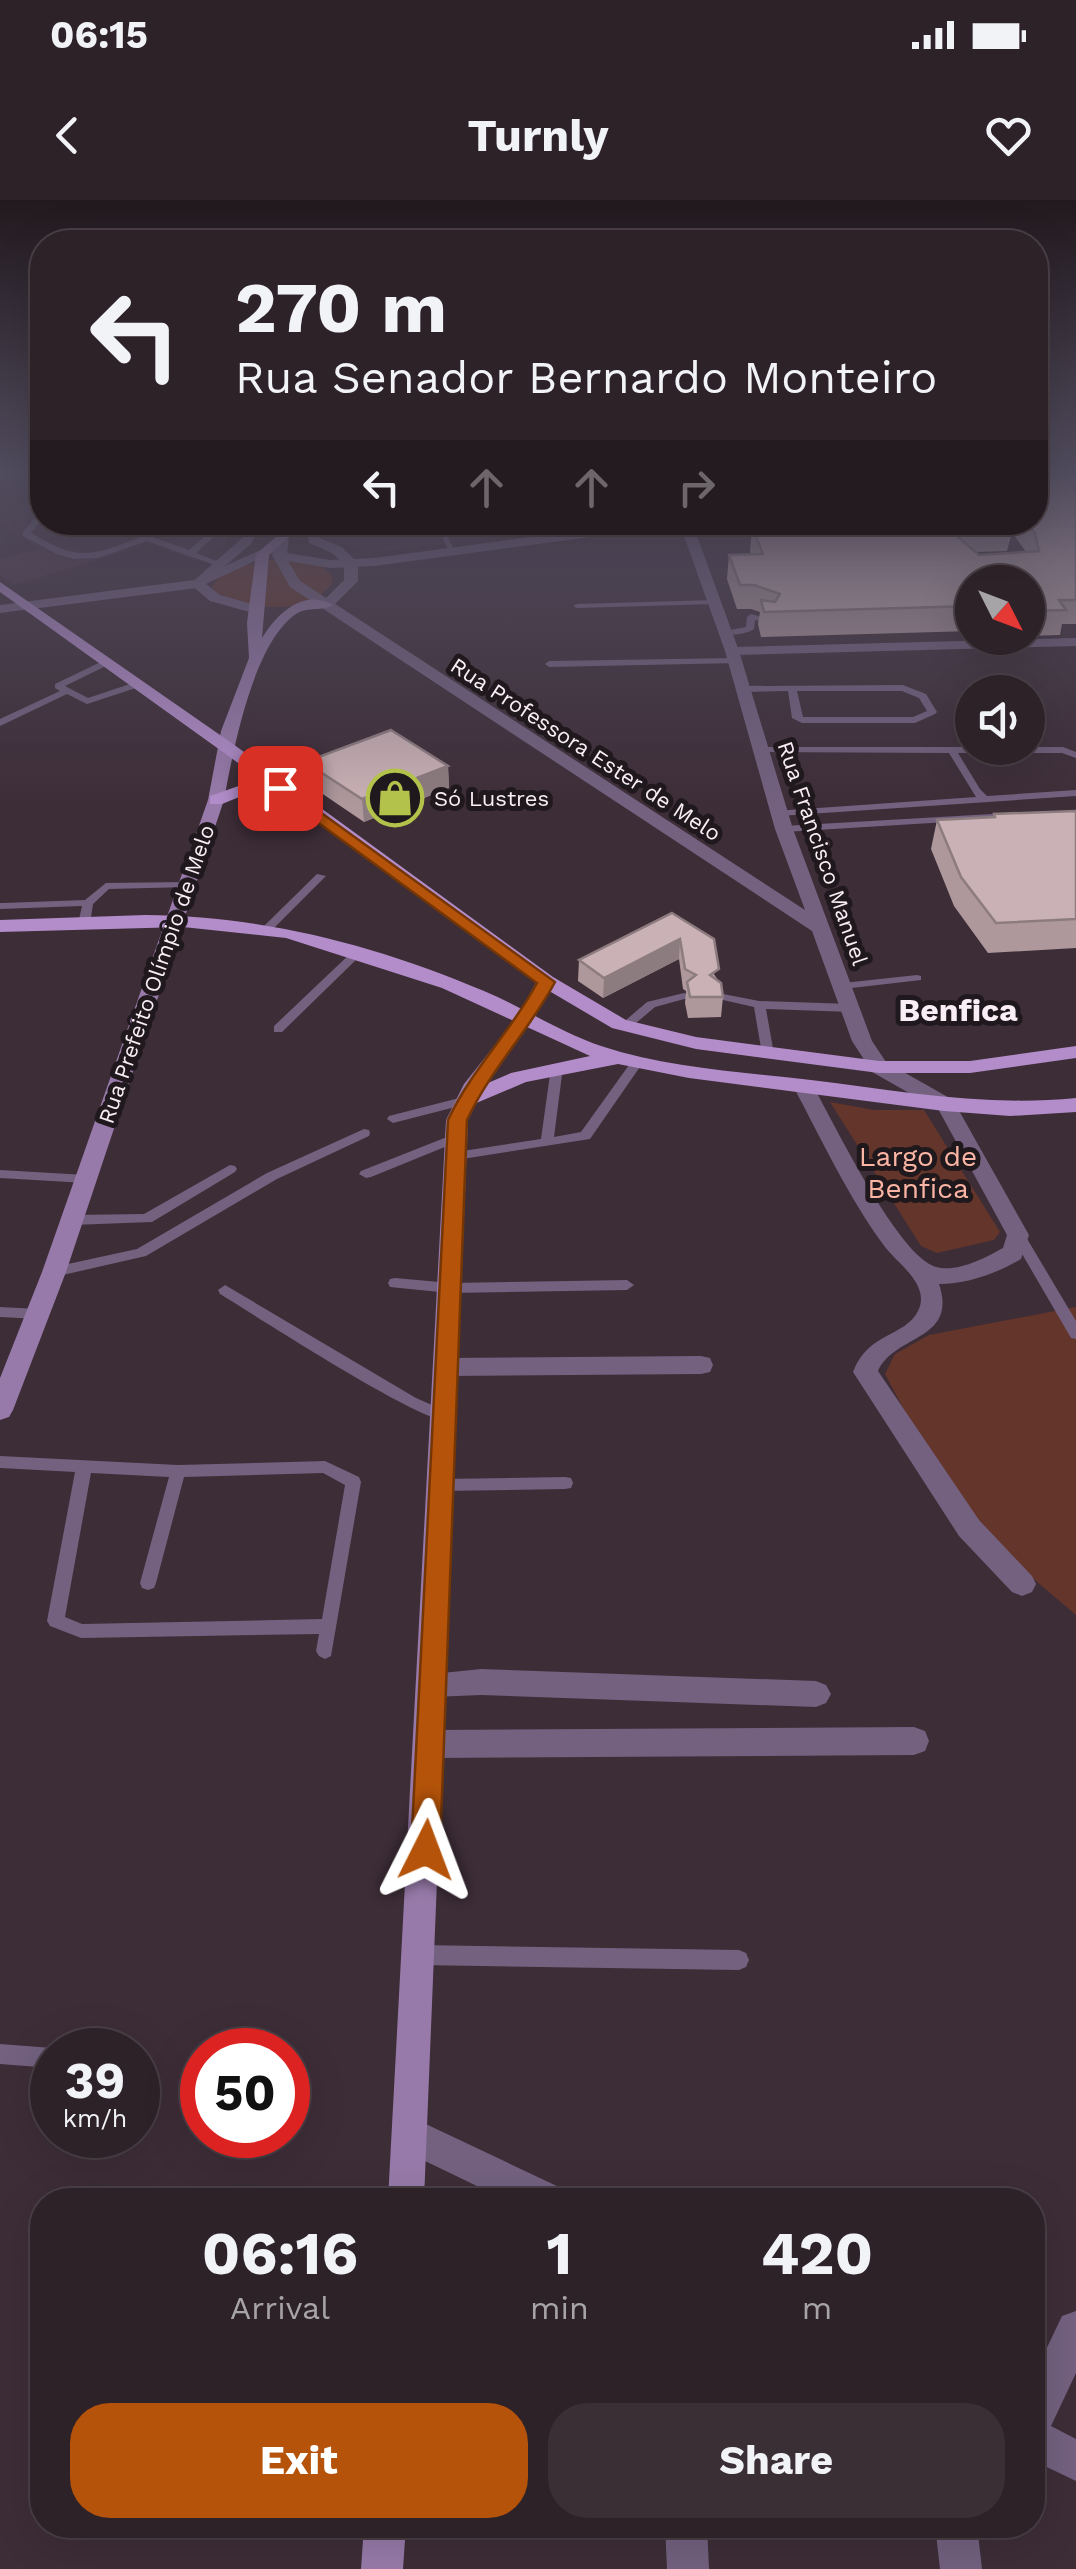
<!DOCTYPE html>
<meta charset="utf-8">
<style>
:root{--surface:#2e2229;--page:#3a2f35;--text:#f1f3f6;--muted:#a7a4a8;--line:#493f46;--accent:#b45309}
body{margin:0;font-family:"Work Sans",sans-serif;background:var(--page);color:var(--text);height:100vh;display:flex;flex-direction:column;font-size:38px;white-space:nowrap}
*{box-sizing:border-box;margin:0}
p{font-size:32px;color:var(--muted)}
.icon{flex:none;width:55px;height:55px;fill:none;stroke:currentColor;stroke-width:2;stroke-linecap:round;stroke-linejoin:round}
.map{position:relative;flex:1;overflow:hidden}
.sheet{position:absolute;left:30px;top:1988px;width:1015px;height:350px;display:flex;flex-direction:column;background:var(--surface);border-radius:40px;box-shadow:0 10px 40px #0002,0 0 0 2px var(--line)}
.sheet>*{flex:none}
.top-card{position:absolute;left:30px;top:30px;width:1018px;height:305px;border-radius:40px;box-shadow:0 10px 40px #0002,0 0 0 2px var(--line);background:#2e2229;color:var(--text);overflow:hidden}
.needle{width:65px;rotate:132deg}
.buttons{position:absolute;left:955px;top:365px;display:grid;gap:20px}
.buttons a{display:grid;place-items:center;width:90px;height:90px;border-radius:50%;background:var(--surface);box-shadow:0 10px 40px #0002,0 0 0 2px var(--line);font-size:50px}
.speed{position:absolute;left:30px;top:1828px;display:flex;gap:20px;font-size:50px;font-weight:700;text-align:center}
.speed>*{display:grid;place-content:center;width:130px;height:130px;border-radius:50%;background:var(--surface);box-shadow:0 10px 40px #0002,0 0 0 2px var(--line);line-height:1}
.speed small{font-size:25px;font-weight:400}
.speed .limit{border:15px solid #d22;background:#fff;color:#111}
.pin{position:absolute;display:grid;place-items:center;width:85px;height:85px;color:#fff;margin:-42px;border-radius:20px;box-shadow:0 5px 15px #0006}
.me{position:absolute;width:110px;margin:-55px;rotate:3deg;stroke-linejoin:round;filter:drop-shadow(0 0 8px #0008)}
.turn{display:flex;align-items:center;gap:35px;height:210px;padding:0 40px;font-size:45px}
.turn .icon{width:130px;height:130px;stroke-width:2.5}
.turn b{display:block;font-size:70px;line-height:85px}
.lanes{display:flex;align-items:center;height:95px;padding:0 40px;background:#0003;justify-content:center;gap:50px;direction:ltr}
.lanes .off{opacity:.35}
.eta{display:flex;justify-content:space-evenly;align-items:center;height:170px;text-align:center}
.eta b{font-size:60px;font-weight:700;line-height:70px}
.primary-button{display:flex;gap:20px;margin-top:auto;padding:20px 40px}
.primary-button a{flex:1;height:115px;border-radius:40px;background:var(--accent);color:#fff;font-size:40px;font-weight:700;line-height:115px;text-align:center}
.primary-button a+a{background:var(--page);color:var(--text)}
.status{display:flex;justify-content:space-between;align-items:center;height:70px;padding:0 50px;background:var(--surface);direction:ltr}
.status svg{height:28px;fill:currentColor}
header{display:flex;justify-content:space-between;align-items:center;height:130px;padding:0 40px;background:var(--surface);font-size:45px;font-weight:700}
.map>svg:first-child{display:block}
.built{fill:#4a3443}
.green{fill:#64352a}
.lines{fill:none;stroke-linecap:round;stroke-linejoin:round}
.service{fill:#73617f;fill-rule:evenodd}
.minor{fill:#73617f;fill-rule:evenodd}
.tertiary{fill:#73617f;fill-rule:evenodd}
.secondary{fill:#977aa9;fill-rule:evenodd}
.primary{fill:#b28dca;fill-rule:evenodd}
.wall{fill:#ae989c;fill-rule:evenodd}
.shaded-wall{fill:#8d7c7f}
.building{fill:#cab1b5;stroke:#8d7c7f;stroke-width:2.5}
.route{fill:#b45309;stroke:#753606;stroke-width:2.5}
.labels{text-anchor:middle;stroke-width:10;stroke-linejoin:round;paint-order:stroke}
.far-street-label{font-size:22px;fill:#f9eef5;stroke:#1f181c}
.far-poi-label{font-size:22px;fill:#f9eef5;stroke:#1f181c;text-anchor:start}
.park-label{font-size:28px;fill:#fcb5a4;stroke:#1f181c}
.far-district-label{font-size:32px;font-weight:bold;fill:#f9eef5;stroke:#1f181c}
</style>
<div class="status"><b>06:15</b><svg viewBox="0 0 49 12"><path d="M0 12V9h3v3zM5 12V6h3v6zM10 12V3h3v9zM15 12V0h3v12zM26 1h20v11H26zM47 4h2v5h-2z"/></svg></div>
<header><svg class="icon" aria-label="back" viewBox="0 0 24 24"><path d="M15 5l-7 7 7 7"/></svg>Turnly<svg class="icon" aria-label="heart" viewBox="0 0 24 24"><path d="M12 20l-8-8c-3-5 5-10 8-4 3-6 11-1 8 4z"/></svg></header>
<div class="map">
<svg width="1076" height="2369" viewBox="0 0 1076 2369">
<rect width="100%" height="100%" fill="#3d2d37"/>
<path class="built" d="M42,292V322L232,323L226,345L195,361L151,344L13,385L0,375V359L38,349L0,322L22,316L7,313Z
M327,322L619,323L369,353L326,339Z"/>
<path class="green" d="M281,358L322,366L332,376V384C301,419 251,408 215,393L212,386L225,370Z
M830,902L874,910H924L1000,1032L994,1040L937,1053L921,1046Z
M1076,1107V1415L997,1348L953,1302L885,1174L895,1154L929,1135Z"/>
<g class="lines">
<path class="service" d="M39,313H42V319L31,333C79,362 91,356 141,337L138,334L140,322H148L146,333L150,336L189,350L209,333L214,322H222L215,336L196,353L219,362L212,364L147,341L98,358L73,359L57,354L23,336V332Z
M757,322H820L688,330L684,328L688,326Z
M437,326L444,328L456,354L449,352Z
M716,400L717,402L713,404L577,408L573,406L577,404Z
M751,414L774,420L770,423L755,420L754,429C747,434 727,437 720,432L746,427L747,417Z
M735,458L738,459V463L549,467L545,464L549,461Z
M107,459L111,462L110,464L65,486L88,498L139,481L142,482V486L87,504L67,494L0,526V519L60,491L55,488V484Z
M903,485L926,494L937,512L935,514L915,523H802L792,518L788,491L743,492L738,489L743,486ZM797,491H902L919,498L927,511L913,517H803Z
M761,547H1063L1076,552V558L1062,553H958L980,589L987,596L1076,590V596L779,616L774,613L775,611L976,597L949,553L758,552L756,550Z
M1009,613L1014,616L1013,618L784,632L779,629L784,626Z
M317,674L326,676L271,731H263V727Z
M185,682L189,683V687L109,689L93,704L90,724L84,727L78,724L82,706L0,709V703H3L85,700L106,683Z
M357,750L363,753L361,755L282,832H274V826L353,751Z
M917,775L921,776V780L843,789L837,786L843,783Z
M684,793L690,796L688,798L655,807L629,829L625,830L619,826L647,802Z
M718,793L759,801L851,804L857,808L851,812L766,809L774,854L768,858L762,854L754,807L714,798L712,796Z
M638,857L644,861L590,939L456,960L449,956L456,952L541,939L551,867L557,863L563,867L554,937L581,932L634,858Z
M467,896L473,900L471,903L393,923L387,919L389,916Z
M364,929L369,930L370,933L369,936L277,979L146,1056L54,1077L47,1072L54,1067L137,1049L267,973Z
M457,933L462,934L463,937L462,940L371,977L366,978L359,974L361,971Z
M230,965L235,966L237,969L235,972L152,1022L72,1025L65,1020L72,1015L144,1014Z
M0,970L86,975L93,979L86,983L0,978Z
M1018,1030L1023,1032L1076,1121V1139L1071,1138L1011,1035Z
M395,1078L450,1083L627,1080L634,1085L627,1090L450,1093L390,1087L388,1083L390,1079Z
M225,1085L416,1198L450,1213L453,1217L450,1221C423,1225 255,1115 220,1094L218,1090Z
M0,1107L38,1109L45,1114L38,1119L0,1117Z
M0,1256L178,1265L325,1261L359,1277L361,1282L331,1456L325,1459L319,1456L316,1451L319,1434L81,1438L50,1426L47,1421L75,1272L0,1268ZM91,1273L169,1277L140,1383L142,1388L148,1390L154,1388L156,1383L184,1277L323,1273L345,1285L322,1419L82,1424L65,1417Z
M565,1277L571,1278L573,1283L571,1288L565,1289L442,1291L436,1290L434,1285L436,1280L442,1279Z
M420,1745L739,1750L746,1753L749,1760L746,1767L739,1770L420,1765L413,1762L410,1755L413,1748Z
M0,1844L52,1848L58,1850H52V1868L0,1864Z"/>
<path class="minor" d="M249,322H262L251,344L205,383L220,395L262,407V413L257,414L210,401L190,384L242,338Z
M307,322H319L320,338L342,347L358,363V381L331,408L319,405L344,380V364L332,353L309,343Z
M1076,438V446L732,455L725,451L732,447Z
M803,879L813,886C834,923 898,1056 936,1067C957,1073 985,1058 1003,1048L1007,1035L936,905L939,900H953L1029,1035L1021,1059C997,1073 968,1084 939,1084C958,1141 895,1134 878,1171L979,1320L1032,1376L1036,1384L1032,1392L1022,1396L1012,1392L959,1336L853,1172C868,1132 905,1137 918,1111C931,1085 898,1064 885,1047C848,997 822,940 793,886Z
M701,1156L710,1158L713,1165L710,1172L701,1174L447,1176L438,1174L435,1167L438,1160L447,1158Z
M481,1469L816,1481L826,1485L831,1494L826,1503L816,1507L481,1495L433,1497L423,1493L418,1484L423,1475Z
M914,1527L925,1531L929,1541L925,1551L914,1555L431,1558L420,1554L416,1544L420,1534L431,1530Z
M411,1917L559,1987L564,2000H506L398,1948L393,1935L398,1922Z
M1076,2111V2173L1051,2226L1076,2239V2281L1032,2260V2179L1062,2116Z
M665,2325H707L709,2369H667Z
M935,2325H977L982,2369H940Z"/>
<path class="tertiary" d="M643,322H692L739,451L793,629L872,841L886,862L953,900L956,905L953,910H939L872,872L852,841L812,731L290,387L272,355L277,337L283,333L289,337L287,353L330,360L374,358ZM680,325L725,451L775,629L805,710L300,381L288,361L330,368L374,366Z
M258,351L270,354L197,388L0,413V405L194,380Z"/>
<path class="secondary" d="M279,322H291L289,337L269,355L262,438C277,414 303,388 333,405C322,412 308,406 296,414C253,443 233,551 224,600L66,1072L13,1210L9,1217L0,1220V1178L42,1072L208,600L221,531L249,458L247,423L256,354L277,336Z
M546,775L556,781C530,831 491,870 468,920L424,2000H388L446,920L464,884L518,816L539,777Z
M364,2325H406L403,2369H361Z"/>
<path class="primary" d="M0,382L233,544L553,777L626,820L696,837L879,861H970L1076,846V858L970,873H879L696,849L612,828L539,785L279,593H249L222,604H210V596L247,583H266L0,392Z
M145,715C264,716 375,745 484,791C524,808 560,832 601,846C668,868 741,872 811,880C900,891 986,907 1076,898V912L1010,916L944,911L689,878L618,864L526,882L467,907L457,900L460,895L511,873L590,856L442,788L286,738L183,727L0,732V720Z"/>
</g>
<path class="wall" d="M1076,275V424H1062L1060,435L1028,436V382H972V431L761,437L758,424L760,412L751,409H737L727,379L729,355L751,354L750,351L752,327L866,322H1035ZM1012,332L1026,352L979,355L976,352L1007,351Z
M305,562L448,566L449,588L364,622L308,584Z
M1076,611V748L988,753L954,706L931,649L937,620L993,617L994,614Z
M672,713L718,780L723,797L721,817L688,818L685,803L686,791L683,789L679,759L603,798L578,781L579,760Z"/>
<path class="shaded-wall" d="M448,566L449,588L364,622L362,599Z
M680,739L679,759L603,798L604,778Z"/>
<path class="building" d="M1035,275H1076V400H1059L1066,410L1028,411V382H972V406L764,412L761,400L775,402L780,394L754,385H740L729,355L763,354L752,327L867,322H928L950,330L979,355L1039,351L1035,333L1027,322H1035Z
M964,322H1010L1013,327L977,329Z
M391,530L448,566L362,599L305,562Z
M1076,611V719L996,723L961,677L937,620L995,617L994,614Z
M672,713L714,739L719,769L710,775L721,783L723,797H690L687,782L696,775L685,769L680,739L604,778L579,760Z"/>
<linearGradient id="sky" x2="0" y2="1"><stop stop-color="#22191e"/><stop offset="0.45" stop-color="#514c5e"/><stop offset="1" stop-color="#514c5e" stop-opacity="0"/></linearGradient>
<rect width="1076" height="606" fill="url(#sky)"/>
<path class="route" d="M280,583L555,782C529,831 490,870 467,920L440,1650L436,1659L426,1663L415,1659L411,1650L448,920C471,870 511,832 537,783L275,591L273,588Z"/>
<defs>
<g id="shop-ring" transform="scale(2.875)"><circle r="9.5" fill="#1f181c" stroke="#b3c24b" stroke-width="1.5"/><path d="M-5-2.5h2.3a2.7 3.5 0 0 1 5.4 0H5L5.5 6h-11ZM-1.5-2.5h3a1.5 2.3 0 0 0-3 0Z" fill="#b3c24b"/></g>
</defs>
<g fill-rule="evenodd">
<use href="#shop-ring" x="395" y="598"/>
</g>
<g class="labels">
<g class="far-street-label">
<text transform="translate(586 549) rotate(33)" y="8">Rua Professora Ester de Melo</text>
<text transform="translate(823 653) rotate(71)" y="8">Rua Francisco Manuel</text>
<text transform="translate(156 774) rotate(-71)" y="8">Rua Prefeito Olímpio de Melo</text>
</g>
<g class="far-poi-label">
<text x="434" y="606">Só Lustres</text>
</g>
<g class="park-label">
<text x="918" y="966">Largo de<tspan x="918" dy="32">Benfica</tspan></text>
</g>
<g class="far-district-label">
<text x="958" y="821">Benfica</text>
</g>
</g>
</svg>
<div class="buttons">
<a><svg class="needle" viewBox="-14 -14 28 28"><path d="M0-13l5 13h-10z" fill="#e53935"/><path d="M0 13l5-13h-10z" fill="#a7a4a8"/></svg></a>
<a><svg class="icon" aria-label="sound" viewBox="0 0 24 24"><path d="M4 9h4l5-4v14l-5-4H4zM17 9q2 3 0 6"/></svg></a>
</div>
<div class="speed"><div>39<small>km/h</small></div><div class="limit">50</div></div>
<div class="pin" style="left:280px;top:588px;background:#d93025"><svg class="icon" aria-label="arrive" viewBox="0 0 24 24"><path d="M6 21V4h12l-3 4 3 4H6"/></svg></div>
<svg class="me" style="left:426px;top:1650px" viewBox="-20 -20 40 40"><path d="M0-17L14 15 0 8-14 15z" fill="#b45309" stroke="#fff" stroke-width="4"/></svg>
<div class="top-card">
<div class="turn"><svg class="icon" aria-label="left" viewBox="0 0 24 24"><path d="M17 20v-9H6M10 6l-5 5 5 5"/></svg><div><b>270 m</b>Rua Senador Bernardo Monteiro</div></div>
<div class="lanes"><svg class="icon" aria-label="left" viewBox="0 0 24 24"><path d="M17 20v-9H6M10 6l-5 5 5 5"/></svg><svg class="icon off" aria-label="ahead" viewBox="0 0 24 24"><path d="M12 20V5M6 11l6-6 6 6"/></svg><svg class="icon off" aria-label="ahead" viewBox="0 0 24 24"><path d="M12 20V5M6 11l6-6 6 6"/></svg><svg class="icon off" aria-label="right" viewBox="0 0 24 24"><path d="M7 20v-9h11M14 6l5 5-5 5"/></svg></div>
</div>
<section class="sheet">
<div class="eta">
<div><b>06:16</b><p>Arrival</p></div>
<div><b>1</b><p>min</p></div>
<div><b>420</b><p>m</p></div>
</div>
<div class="primary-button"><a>Exit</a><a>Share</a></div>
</section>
</div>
